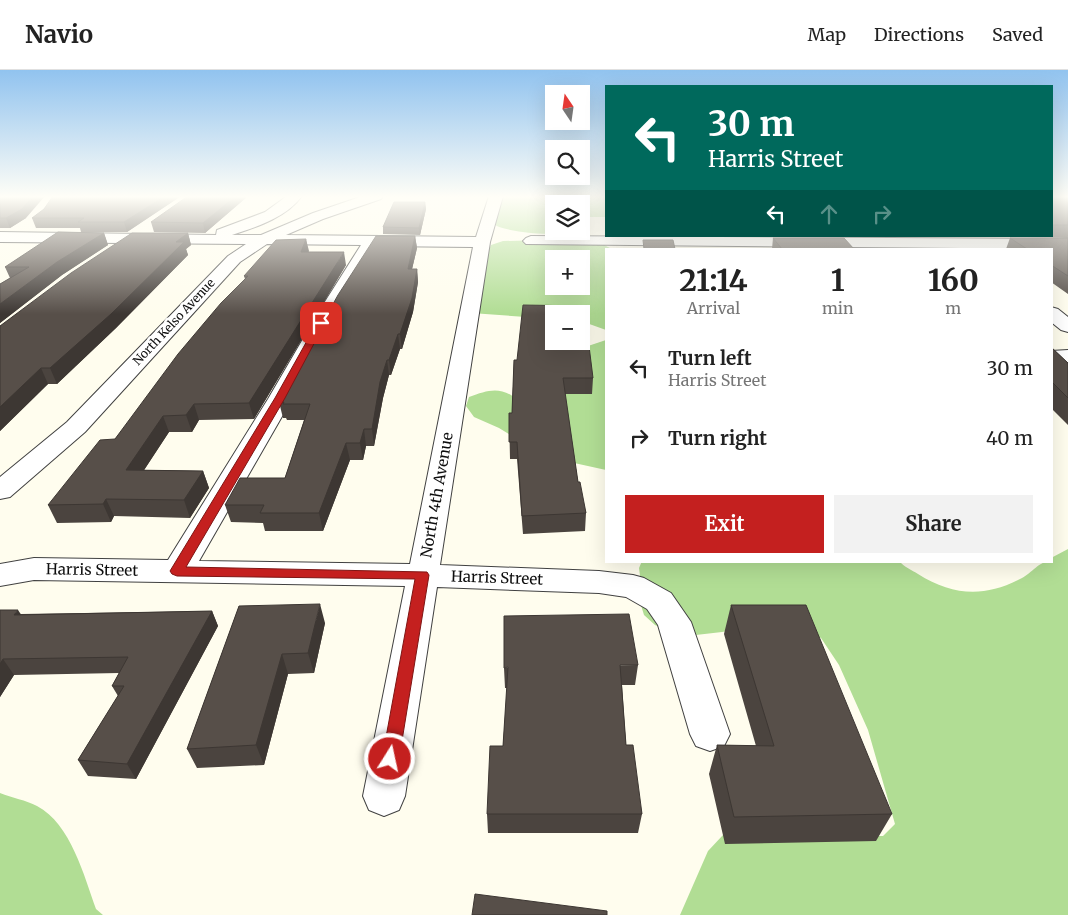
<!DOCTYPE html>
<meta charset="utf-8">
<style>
:root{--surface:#fff;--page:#f2f2f2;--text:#222;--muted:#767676;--line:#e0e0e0;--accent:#c4201f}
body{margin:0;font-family:Merriweather,serif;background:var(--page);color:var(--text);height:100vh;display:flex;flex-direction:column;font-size:19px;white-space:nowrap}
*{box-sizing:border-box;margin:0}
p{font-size:16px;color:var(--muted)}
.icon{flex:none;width:28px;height:28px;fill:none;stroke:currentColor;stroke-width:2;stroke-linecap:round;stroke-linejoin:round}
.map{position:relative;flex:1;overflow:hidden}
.sheet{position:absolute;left:605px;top:178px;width:448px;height:315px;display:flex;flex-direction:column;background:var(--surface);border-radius:0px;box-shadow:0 5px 20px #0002}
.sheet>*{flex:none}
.guide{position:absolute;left:605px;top:15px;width:448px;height:152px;border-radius:0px;box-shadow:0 5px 20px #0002;background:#00695c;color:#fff;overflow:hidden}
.needle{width:32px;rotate:347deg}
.buttons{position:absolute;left:545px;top:15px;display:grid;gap:10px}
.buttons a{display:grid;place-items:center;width:45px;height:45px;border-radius:0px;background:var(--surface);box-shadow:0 5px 20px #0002;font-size:25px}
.pin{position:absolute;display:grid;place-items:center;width:42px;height:42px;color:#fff;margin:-21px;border-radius:10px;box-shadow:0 2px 8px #0006}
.me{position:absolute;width:55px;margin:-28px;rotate:10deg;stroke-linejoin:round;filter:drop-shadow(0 0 4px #0008)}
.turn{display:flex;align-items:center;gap:18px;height:105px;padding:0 20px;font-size:22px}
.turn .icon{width:65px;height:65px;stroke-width:2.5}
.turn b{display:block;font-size:35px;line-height:42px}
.lanes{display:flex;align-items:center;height:48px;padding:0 20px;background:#0003;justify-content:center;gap:25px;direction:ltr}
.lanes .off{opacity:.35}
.eta{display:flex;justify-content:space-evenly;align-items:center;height:85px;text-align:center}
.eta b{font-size:30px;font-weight:700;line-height:35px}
.button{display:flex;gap:10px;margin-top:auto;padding:10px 20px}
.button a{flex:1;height:58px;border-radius:0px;background:var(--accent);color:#fff;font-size:20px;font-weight:700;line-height:58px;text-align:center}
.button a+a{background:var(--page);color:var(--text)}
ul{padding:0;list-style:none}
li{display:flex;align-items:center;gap:15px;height:70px;padding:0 20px}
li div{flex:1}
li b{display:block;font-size:19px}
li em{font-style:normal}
header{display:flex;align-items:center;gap:30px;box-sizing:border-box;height:70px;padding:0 25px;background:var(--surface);border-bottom:1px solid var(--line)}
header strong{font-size:24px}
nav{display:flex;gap:28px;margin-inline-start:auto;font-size:18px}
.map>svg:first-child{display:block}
.forest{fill:#b1dd94;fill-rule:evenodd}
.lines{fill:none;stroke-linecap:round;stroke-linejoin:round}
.minor-casing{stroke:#414141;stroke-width:2}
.minor{fill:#fff;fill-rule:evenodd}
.wall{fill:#4b443f}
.shaded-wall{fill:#3d3733}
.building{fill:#574f49;stroke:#3d3733;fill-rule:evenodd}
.route{fill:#c4201f;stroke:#7f1514}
.labels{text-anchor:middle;stroke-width:5;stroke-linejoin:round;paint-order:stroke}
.far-street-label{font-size:12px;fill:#0e0e0e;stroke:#fff}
.street-label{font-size:15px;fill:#0e0e0e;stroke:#fff}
</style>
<header>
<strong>Navio</strong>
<nav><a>Map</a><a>Directions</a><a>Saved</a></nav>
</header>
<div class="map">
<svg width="1068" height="845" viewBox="0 0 1068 845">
<rect width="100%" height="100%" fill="#fffdee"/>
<path class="forest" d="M500,126H606V147H581V134H554V161H581V156L584,160L582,162C563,166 512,164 495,155L493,147Z
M544,170L604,175L612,179H606V260L581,251V244H554V249L471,243L463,239L461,235L470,223L491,175L503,171ZM554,189H581V216H554Z
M606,270V400L547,387L499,358L474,347L466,336L469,327C488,320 500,316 517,329L579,279Z
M1068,479V845H680L708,781L723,765L883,766L895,754L868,660L839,595L821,568L804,559L755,556L722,562L687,566L671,563L655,555L644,545L640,532L642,521L639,498L642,491H899C904,497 912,500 918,504C953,526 985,528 1022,508C1032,503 1039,491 1051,491V488Z
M0,723C12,728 26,730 37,736C71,754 84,806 96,839L103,845H0Z"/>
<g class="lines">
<g class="minor-casing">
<path id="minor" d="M287,126H302C286,148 256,157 232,165H261L313,143L363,126H383L381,129L323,149L286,165L476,167L489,126H503L490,172L440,495L599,501L633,505L644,508L671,523L691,552L730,664L724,676L710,681L696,676L690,664L658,555L647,539L626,527L599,523L437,517L405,726L399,740L384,746L369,740L363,726L405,516L34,510L0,516V494L34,488L168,490L268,329L321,238L361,175L267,174L240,192L85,362L10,427L0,429V407L67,352L228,186L246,174L0,172V162L216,165L217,160L265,142ZM377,176L473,177L410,494L199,491L292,329L339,238Z
M531,166L1068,169V179L526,174L523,171L526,168Z
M1051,237L1058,239L1068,247V262L1061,260L1051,252Z
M1068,280V292L1051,293V281Z"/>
</g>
<use href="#minor" class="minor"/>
</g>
<path class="wall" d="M0,126L26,148L10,158H0Z
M181,126L127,162H81L80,158H36L32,148Z
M248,126L205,163L154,162L151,152Z
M1051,126H1068V168L985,166H1051Z
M425,132L426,139L420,165L383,164V157Z
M104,163L108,175L62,205L0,253V214L10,208L5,197Z
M188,163L191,175L186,179L188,185L116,258L57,314H48L0,361V256Z
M415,166L417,178L412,199H417L418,212L413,242L402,279H400L391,305H389L383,328L374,376H366L363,390H350L323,461H265L263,453L231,452L225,435L285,408L304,350H287L286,348H283L279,332Z
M773,168L854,179H772Z
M1010,168H1068V224L1051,212V179H1006Z
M306,169L308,182L346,195L254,349L199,350L192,362H169L144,400L203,401L209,418L190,448L114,446L111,452L57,453L48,435L115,369L245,209L244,206Z
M1051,277L1068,293V355L1051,338Z
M514,290L593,308L592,324H565L578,412L586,443L585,461L523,464L517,389H510L509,343H512Z
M731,535L892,744L876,771L725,774L709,704L717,675L756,676L724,564Z
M239,536L325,553L314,603L288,604L264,695L197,698L187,679Z
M0,540L21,544L212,541L218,556L136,709L88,706L78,690L118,626L112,616L119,603L14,605L0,627Z
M638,595L635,615H622L626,675L642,744L638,763H488L487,744L503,676L507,618H505L504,598Z"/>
<path class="shaded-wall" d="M33,126H45L26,148L10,158L6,148Z
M165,126H181L127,162L124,152Z
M236,126H248L205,163L203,153Z
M425,132L426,139L420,165L419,158Z
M104,163L108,175L62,205L0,253V234L57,192Z
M188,163L191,175L186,179L188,185L116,258L57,314L50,298L176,172Z
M415,166L417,178L409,212L408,199Z
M306,169L309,181L304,195L301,182Z
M344,182L346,195L254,349L249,333Z
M417,199L418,212L413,242L402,279L400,264Z
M398,264L400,279L391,305L389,290Z
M387,290L389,305L383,328L374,376L372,359L380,312Z
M41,298L48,314L0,361V337Z
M194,334L199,350L192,362L186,345Z
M163,346L169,362L133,417L126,400Z
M364,359L366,376L363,390L360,373Z
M346,373L350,390L323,461L319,443Z
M203,401L209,418L190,448L184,430Z
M106,429L114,446L111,452L103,434Z
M320,534L325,553L314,603L308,583Z
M18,540L28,555L14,545Z
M212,541L218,556L136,709L127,694Z
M282,584L288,604L264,695L256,675Z
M3,589L14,605L0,627V594Z"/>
<path class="building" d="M0,126H33L22,139L6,148H0Z
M53,126H165L124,152H78L84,148H32L44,139Z
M188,126H236L203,153L151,152Z
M1051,126H1068V155H1051Z
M394,132H425L419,158L383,157Z
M58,162L104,163L57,192L0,234V214L29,197H5Z
M132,163H188L176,172H184L111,244L50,298H41L0,337V256L71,203Z
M376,166H415L408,199H417L412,228L400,264H398L389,290H387L380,312L372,359H364L360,373H346L319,443H260L264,435H225L240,408H285L310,334H283L284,332H279L338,225Z
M773,168H844L854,179H782Z
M1010,168H1068V206L1051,195V179H1027Z
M306,169L301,182H344L249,333L194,334L186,345L163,346L126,400L203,401L184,430L106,429L103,434L48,435L100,370L115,369L178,284L221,233L248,206H244L276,170Z
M643,170H673L675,179H644Z
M523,235L584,236L593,308H563L578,412H580L586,443L522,446L517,372H509V343H512L514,290H517ZM554,244H581V271H554Z
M1051,277L1068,293V328L1051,311Z
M320,534L308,583L282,584L256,675L187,679L239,536Z
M731,535H806L892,744L734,747L717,675L774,676Z
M0,540H18L14,545L212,541L127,694L78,690L124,616H112L128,587L3,589L0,594Z
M629,544L638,595H620L626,675H633L642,744H487L490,676H503L508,597L504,598V546Z
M475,824L607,841V845H472Z"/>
<linearGradient id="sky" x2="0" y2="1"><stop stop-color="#91c3ef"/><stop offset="0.52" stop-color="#fffef7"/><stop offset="1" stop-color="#fffef7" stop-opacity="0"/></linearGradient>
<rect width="1068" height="244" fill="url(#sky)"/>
<path class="route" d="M321,250L325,253L285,328L186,497L427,502L429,505L399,689L396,694L390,697L384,694L382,689L415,509L177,506L172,504L170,501L275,328L317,253Z"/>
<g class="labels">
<g class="far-street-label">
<text transform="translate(174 252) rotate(-47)" y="4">North Kelso Avenue</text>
</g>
<g class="street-label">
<text transform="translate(437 425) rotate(-80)" y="5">North 4th Avenue</text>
<text transform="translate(92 500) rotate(1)" y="5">Harris Street</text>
<text transform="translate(497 508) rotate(2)" y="5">Harris Street</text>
</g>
</g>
</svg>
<div class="buttons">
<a><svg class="needle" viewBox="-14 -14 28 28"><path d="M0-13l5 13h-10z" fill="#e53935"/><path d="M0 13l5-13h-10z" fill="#767676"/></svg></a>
<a><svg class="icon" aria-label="search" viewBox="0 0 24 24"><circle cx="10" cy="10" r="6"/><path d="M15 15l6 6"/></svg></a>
<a><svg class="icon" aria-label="layers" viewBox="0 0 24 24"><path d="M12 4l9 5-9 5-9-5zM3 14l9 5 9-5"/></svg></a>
<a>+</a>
<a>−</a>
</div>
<div class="pin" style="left:321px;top:253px;background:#d93025"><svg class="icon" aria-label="arrive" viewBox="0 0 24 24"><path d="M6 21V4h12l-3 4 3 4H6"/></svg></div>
<svg class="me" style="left:390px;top:689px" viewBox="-20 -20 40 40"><circle r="17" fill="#c4201f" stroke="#fff" stroke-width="3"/><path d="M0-11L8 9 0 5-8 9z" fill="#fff"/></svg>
<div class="guide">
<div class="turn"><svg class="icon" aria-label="left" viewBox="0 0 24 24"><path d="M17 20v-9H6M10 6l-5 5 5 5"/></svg><div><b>30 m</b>Harris Street</div></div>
<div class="lanes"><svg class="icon" aria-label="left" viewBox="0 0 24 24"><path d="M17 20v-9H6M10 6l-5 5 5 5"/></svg><svg class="icon off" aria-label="ahead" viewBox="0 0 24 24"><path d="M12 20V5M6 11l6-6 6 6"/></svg><svg class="icon off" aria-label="right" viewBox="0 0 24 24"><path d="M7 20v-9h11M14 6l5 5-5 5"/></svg></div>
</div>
<section class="sheet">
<div class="eta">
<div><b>21:14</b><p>Arrival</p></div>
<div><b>1</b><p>min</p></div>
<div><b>160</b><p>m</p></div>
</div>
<ul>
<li><svg class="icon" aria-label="left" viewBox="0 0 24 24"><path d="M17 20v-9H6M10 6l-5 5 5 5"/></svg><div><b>Turn left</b><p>Harris Street</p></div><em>30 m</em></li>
<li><svg class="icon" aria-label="right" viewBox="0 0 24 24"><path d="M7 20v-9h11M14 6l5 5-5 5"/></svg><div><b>Turn right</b></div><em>40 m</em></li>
</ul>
<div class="button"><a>Exit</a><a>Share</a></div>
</section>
</div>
